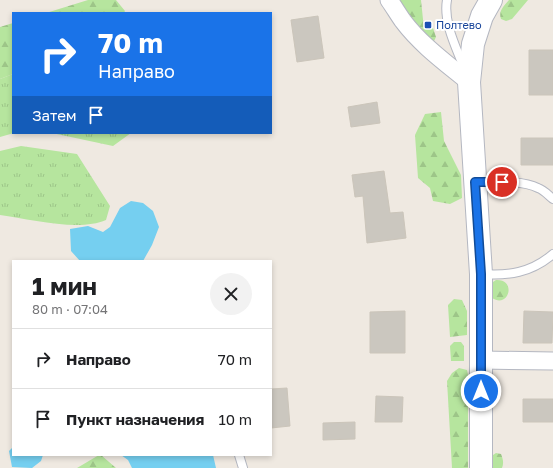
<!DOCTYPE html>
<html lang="ru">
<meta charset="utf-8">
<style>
:root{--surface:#fff;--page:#f2f2f2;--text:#202124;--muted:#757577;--line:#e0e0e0}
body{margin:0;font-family:"Golos Text",sans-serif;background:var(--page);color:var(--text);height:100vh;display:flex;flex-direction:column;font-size:15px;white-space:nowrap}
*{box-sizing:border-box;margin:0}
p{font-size:13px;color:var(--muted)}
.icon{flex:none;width:22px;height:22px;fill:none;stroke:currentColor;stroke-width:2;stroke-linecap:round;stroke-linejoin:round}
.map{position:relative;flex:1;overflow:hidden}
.side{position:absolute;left:12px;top:260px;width:260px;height:196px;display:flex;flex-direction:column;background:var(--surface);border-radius:0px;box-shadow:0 2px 6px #0003}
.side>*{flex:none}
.top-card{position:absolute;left:12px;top:12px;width:260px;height:122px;border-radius:0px;box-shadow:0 2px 6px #0003;background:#1a73e8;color:#fff;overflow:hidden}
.pin{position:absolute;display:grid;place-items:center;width:34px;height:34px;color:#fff;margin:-17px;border:2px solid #fff;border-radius:50%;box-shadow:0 1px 4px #0007}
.me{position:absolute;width:44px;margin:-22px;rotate:0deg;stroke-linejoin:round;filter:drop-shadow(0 0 3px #0008)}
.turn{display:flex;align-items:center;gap:14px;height:84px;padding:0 20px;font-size:18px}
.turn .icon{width:52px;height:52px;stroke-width:2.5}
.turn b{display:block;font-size:28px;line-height:34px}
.then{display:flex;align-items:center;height:38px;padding:0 20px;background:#0003;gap:8px;font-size:15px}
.round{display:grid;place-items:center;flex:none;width:42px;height:42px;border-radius:21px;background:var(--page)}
.headline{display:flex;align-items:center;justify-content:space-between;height:68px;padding:0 20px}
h1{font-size:24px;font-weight:700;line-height:30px}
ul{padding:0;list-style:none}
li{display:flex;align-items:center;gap:12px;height:60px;padding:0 20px;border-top:1px solid var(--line)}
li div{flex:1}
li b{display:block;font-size:15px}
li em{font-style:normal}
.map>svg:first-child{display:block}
.grass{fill:url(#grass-tufts)}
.forest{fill:url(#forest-firs)}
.water{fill:#75cff0}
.building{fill:#cbc7bf;stroke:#cbc5ba}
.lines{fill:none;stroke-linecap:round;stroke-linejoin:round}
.lane-casing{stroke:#b4b7c1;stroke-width:10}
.street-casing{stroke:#b4b7c1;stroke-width:19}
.secondary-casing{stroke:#b4b7c1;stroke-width:24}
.lane{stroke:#fff;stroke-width:8}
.street{stroke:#fff;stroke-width:17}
.secondary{stroke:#fff;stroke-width:22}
.route-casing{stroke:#114b97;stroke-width:10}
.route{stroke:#1a73e8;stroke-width:7}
.transit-dot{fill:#1a4fb4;stroke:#fff;stroke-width:1.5}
.labels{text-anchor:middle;stroke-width:4;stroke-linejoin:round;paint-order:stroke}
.transit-label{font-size:11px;fill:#164399;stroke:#fff;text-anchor:start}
</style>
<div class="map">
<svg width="553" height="468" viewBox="0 0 553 468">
<defs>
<pattern id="grass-tufts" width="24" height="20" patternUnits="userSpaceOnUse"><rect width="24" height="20" fill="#b6e59e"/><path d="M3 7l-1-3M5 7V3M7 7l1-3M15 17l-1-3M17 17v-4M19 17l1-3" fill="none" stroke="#9dc588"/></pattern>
<pattern id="forest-firs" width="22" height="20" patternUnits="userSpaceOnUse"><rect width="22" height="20" fill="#b6e59e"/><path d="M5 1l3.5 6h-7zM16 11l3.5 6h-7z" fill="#9dc588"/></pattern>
</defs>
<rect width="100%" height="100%" fill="#efe9e1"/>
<path class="grass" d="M13,74V133H14L0,137V79Z
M52,133H131L113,146Z
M21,146L77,154L110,206L106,220C79,232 30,219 0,215V151Z"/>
<path class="forest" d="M88,0H116L125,11L124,13H46Z
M396,0H421L424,29L433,28L436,37L433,43L430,41Z
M509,0H528L512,19L506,21L501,19C498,11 504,6 509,0Z
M13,23V74L0,79V27Z
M441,112L444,141L461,175L462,198L450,204L433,201L430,188L418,178L415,135L425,114Z
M496,280C517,279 509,309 492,298L490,284Z
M454,299L462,300L467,311V335L450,337L448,305Z
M454,342H461L464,346V361H451L450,346Z
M459,368L467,370L468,375V468H452L447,381L452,373Z
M496,453L501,454C503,459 504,463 502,468H483L490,457Z
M99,455H101L116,468H77Z"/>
<path class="water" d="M131,201L143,203L153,211L159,227L152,245L143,261H80L71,251L70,229L88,226L103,232L110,227L120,208Z
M13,447V455H43L41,461L32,468L12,467L9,451Z
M121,455H213L216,468H132L128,460Z"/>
<path class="building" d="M318,16L324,58L297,62L291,20Z
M529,50H553V95H529Z
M377,102L380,123L351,127L348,107Z
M521,138H553V165H521Z
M384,171L390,213L403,212L406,238L367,243L363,196L355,197L352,175Z
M405,311V353H370V312Z
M524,311L553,312L552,343H523Z
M287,388L290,426L271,428V389Z
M376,396L403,397L402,422H375Z
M523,399H553V422H523Z
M355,422V439L323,440V423Z"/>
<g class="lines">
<g class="lane-casing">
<path id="lane" d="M447,0C443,22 456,47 464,68
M476,182C494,182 522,180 538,188C544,190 548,195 553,199
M481,274C508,276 531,273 553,254
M239,455L243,468"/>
</g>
<g class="street-casing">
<path id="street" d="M389,0C394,7 398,14 403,21C421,45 446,63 469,82
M481,360L553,361"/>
</g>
<g class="secondary-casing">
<path id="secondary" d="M481,468V274L469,82L473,44L482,16L491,0"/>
</g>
<use href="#lane" class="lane"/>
<use href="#street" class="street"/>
<use href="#secondary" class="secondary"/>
</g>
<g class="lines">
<g class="route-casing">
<path id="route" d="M481,391V274L475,182H502"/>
</g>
<use href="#route" class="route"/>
</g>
<rect class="transit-dot" x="424" y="21" width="8" height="8" rx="2"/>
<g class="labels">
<g class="transit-label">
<text x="436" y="29">Полтево</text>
</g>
</g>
</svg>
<div class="pin" style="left:502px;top:182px;background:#d93025"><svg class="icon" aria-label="arrive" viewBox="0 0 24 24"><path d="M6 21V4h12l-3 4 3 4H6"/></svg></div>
<svg class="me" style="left:481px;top:391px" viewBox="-20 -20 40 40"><circle r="17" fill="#1a73e8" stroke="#fff" stroke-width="3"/><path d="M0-11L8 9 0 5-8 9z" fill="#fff"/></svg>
<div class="top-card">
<div class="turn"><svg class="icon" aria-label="right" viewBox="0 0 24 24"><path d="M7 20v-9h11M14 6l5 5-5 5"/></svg><div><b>70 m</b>Направо</div></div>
<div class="then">Затем<svg class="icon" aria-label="arrive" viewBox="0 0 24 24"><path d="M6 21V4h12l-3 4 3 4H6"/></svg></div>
</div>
<section class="side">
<div class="headline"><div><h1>1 мин</h1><p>80 m · 07:04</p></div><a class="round"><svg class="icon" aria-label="close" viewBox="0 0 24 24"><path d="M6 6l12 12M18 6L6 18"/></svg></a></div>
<ul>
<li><svg class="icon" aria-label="right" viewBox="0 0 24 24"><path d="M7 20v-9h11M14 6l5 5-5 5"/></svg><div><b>Направо</b></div><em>70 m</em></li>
<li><svg class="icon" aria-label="arrive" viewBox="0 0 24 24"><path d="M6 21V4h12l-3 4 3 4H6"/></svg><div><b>Пункт назначения</b></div><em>10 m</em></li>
</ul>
</section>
</div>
